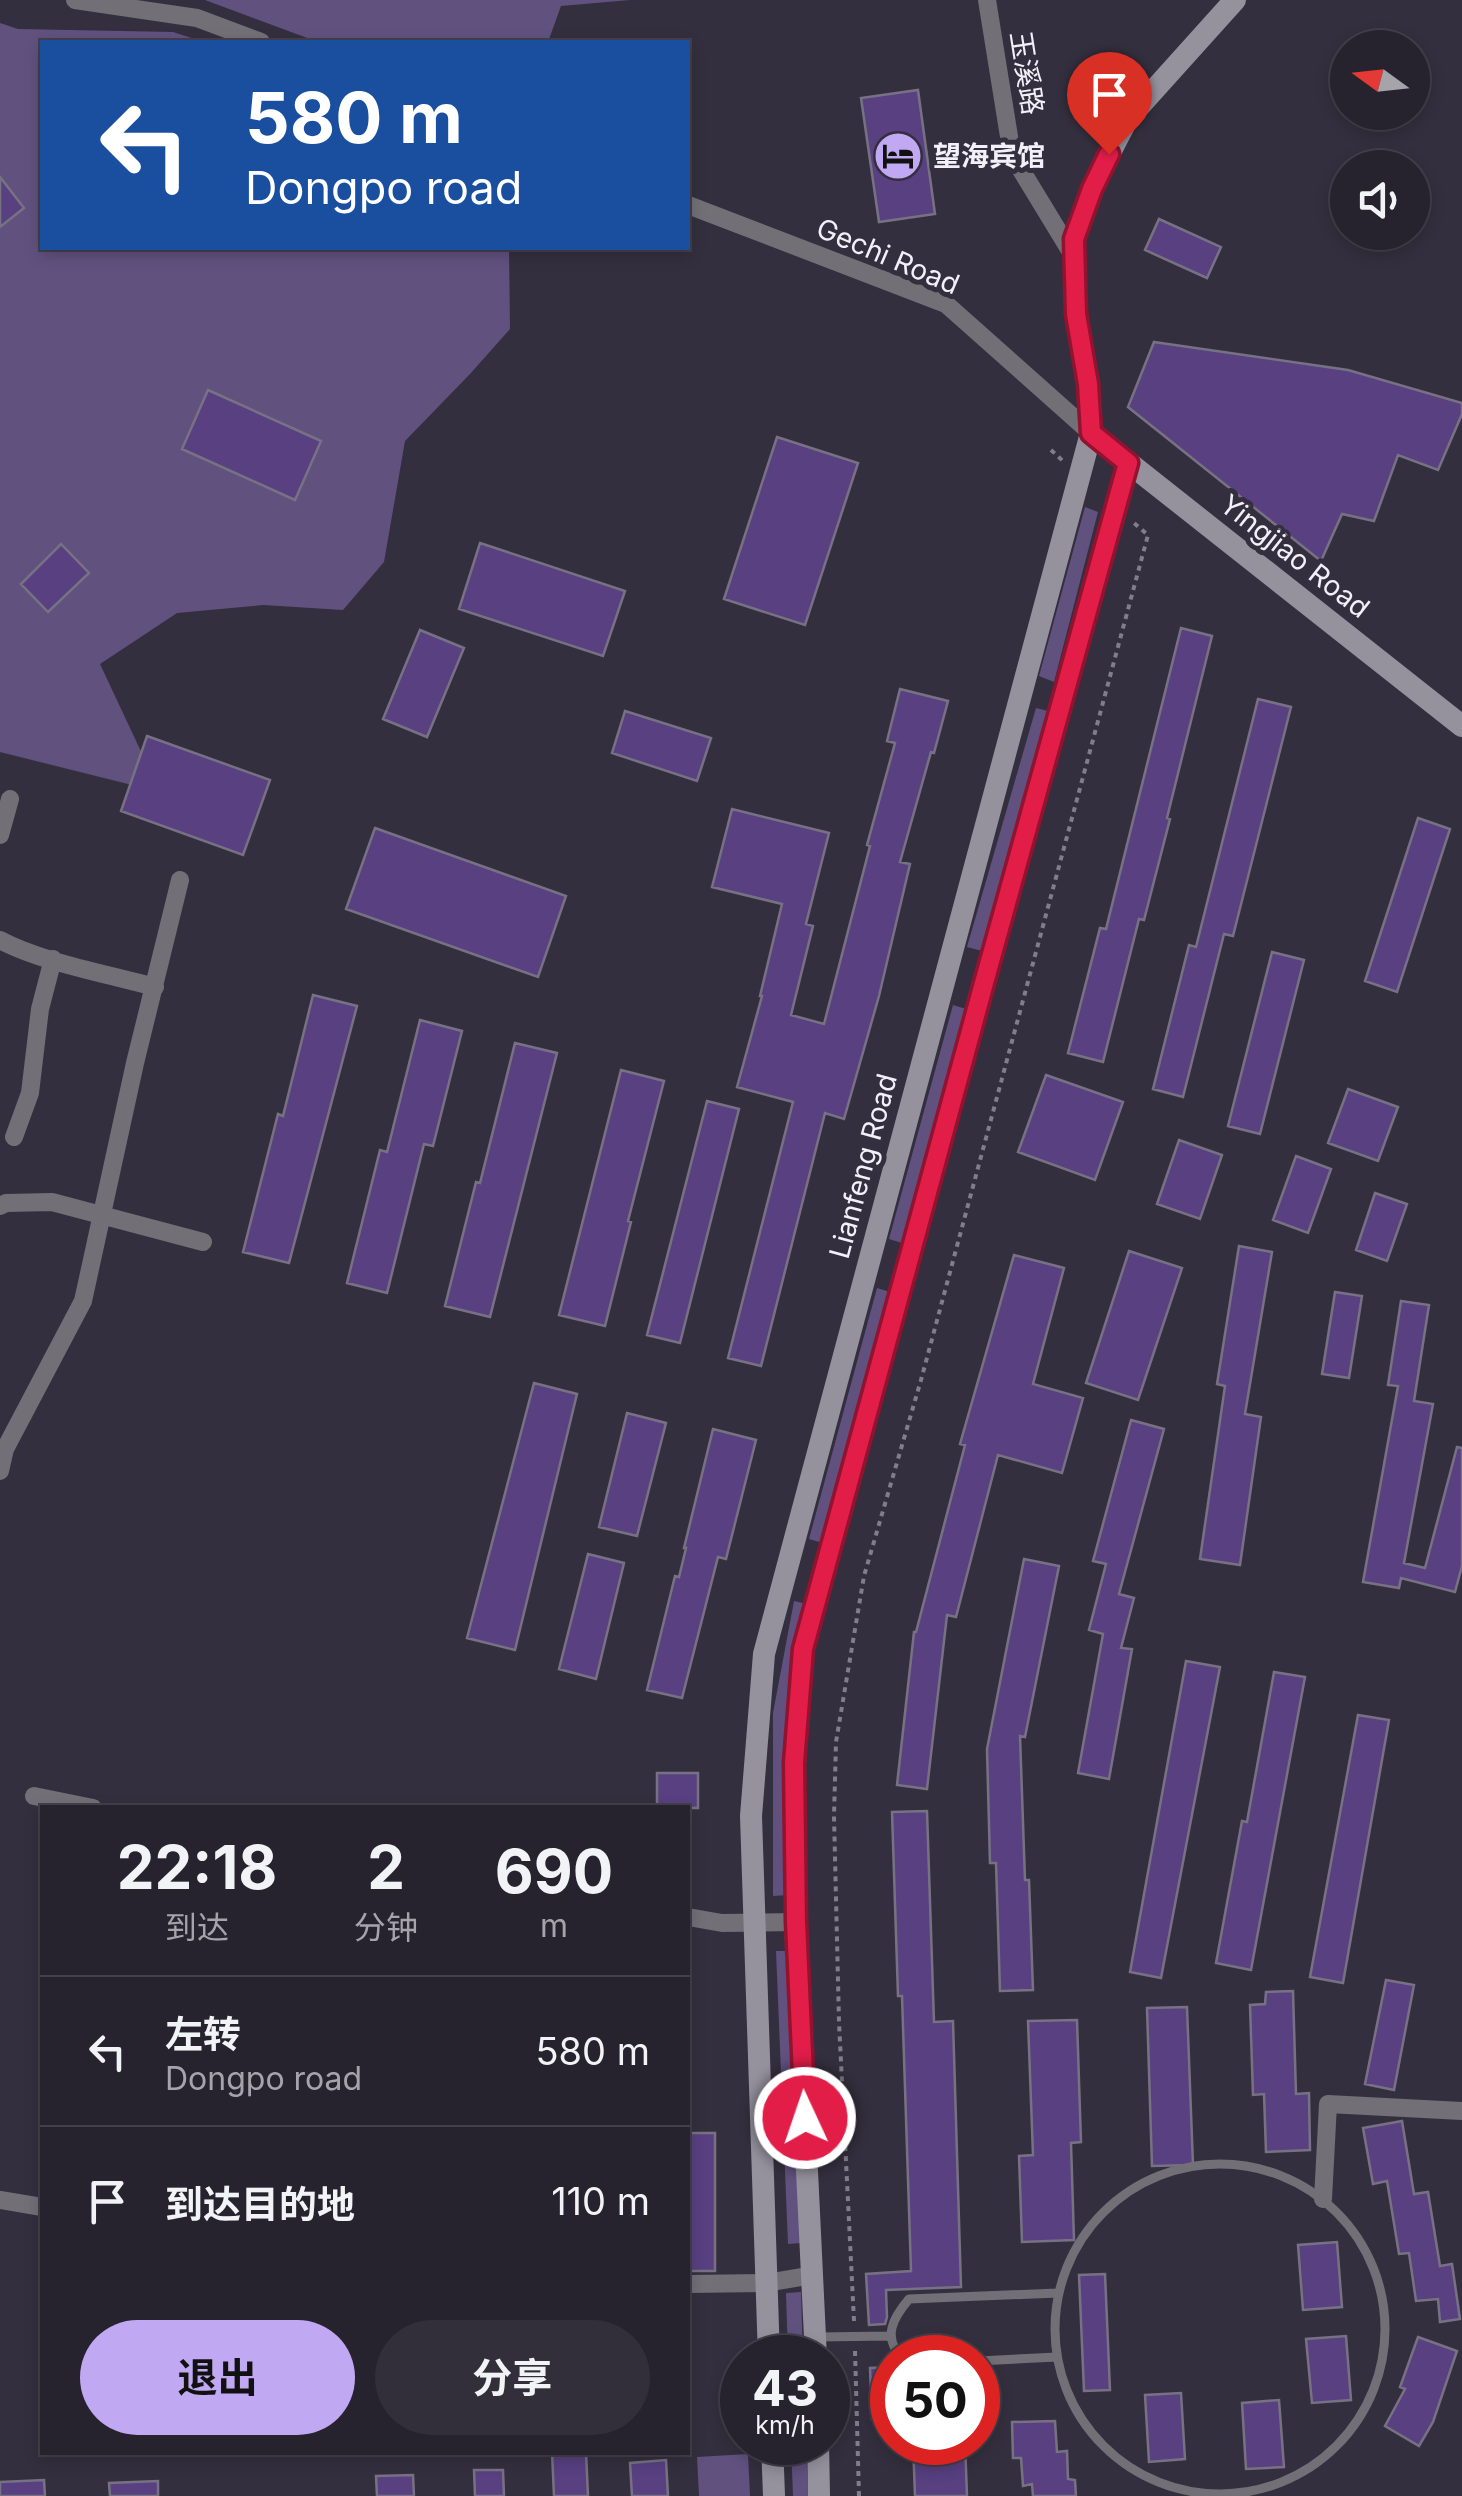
<!DOCTYPE html>
<html lang="zh">
<meta charset="utf-8">
<style>
:root{--surface:#27232e;--page:#332f3a;--text:#f1f3f6;--muted:#a4a4aa;--line:#43404a;--accent:#c1a8f3}
body{margin:0;font-family:Inter,"Noto Sans SC",sans-serif;background:var(--page);color:var(--text);height:100vh;display:flex;flex-direction:column;font-size:38px;white-space:nowrap}
*{box-sizing:border-box;margin:0}
p{font-size:32px;color:var(--muted)}
.icon{flex:none;width:55px;height:55px;fill:none;stroke:currentColor;stroke-width:2;stroke-linecap:round;stroke-linejoin:round}
.map{position:relative;flex:1;overflow:hidden}
.side{position:absolute;left:40px;top:1805px;width:650px;height:650px;display:flex;flex-direction:column;background:var(--surface);border-radius:0px;box-shadow:0 5px 15px #0003,0 0 0 2px var(--line)}
.side>*{flex:none}
.hud{position:absolute;left:40px;top:40px;width:650px;height:210px;border-radius:0px;box-shadow:0 5px 15px #0003,0 0 0 2px var(--line);background:#1a4fa0;color:#fff;overflow:hidden}
.needle{width:65px;rotate:285deg}
.controls{position:absolute;left:1330px;top:30px;display:grid;gap:20px}
.controls a{display:grid;place-items:center;width:100px;height:100px;border-radius:50%;background:var(--surface);box-shadow:0 5px 15px #0003,0 0 0 2px var(--line);font-size:50px}
.speed{position:absolute;left:720px;top:2335px;display:flex;gap:20px;font-size:50px;font-weight:700;text-align:center}
.speed>*{display:grid;place-content:center;width:130px;height:130px;border-radius:50%;background:var(--surface);box-shadow:0 5px 15px #0003,0 0 0 2px var(--line);line-height:1}
.speed small{font-size:25px;font-weight:400}
.speed .limit{border:15px solid #d22;background:#fff;color:#111}
.pin{position:absolute;display:grid;place-items:center;width:85px;height:85px;color:#fff;margin:-102px -42px;border-radius:50% 50% 50% 0;rotate:-45deg;box-shadow:0 0 10px #0007}
.pin .icon{rotate:45deg}
.me{position:absolute;width:110px;margin:-55px;rotate:357deg;stroke-linejoin:round;filter:drop-shadow(0 0 8px #0008)}
.turn{display:flex;align-items:center;gap:35px;height:210px;padding:0 40px;font-size:45px}
.turn .icon{width:130px;height:130px;stroke-width:2.5}
.turn b{display:block;font-size:70px;line-height:85px}
.eta{display:flex;justify-content:space-evenly;align-items:center;height:170px;text-align:center}
.eta b{font-size:60px;font-weight:700;line-height:70px}
.button{display:flex;gap:20px;margin-top:auto;padding:20px 40px}
.button a{flex:1;height:115px;border-radius:60px;background:var(--accent);color:#111;font-size:40px;font-weight:700;line-height:115px;text-align:center}
.button a+a{background:var(--page);color:var(--text)}
ul{padding:0;list-style:none}
li{display:flex;align-items:center;gap:30px;height:150px;padding:0 40px;border-top:2px solid var(--line)}
li div{flex:1}
li b{display:block;font-size:38px}
li em{font-style:normal}
.map>svg:first-child{display:block}
.green{fill:#61517f}
.building{fill:#584081;stroke:#777283;stroke-width:2.5}
.lines{fill:none;stroke-linecap:round;stroke-linejoin:round}
.path{stroke:#817d8a;stroke-width:4;stroke-dasharray:5 5;stroke-linecap:butt}
.service{stroke:#726f77;stroke-width:9}
.minor{stroke:#726f77;stroke-width:18}
.secondary{stroke:#95929e;stroke-width:22}
.route-casing{stroke:#92132f;stroke-width:25}
.route{stroke:#e11d48;stroke-width:18}
.labels{text-anchor:middle;stroke-width:10;stroke-linejoin:round;paint-order:stroke}
.street-label{font-size:28px;fill:#f3f0fa;stroke:#342f3e}
.poi-label{font-size:28px;font-weight:bold;fill:#f3f0fa;stroke:#342f3e;text-anchor:start}
</style>
<div class="map">
<svg width="1462" height="2496" viewBox="0 0 1462 2496">
<rect width="100%" height="100%" fill="#342f3e"/>
<path class="green" d="M205,0H630L561,6L548,42H318Z
M0,23L18,29L173,32L204,42H42V248H509L510,329L470,374L405,441L384,562L343,610L263,605L177,613L100,664L160,792L0,752Z
M1085,507L1098,512L1054,682L1039,676Z
M1036,708L1048,711L982,951L967,947Z
M953,1005L966,1009L902,1243L889,1239Z
M877,1288L890,1292L823,1543L809,1539Z
M794,1601L807,1604L788,1895L773,1896V1713Z
M776,1951H790L802,2243L788,2244Z
M801,2292L803,2357H788L786,2293Z
M791,2443H806L808,2496H793Z
M748,2454L750,2496H699L697,2457Z"/>
<path class="building" d="M1103,66L1126,80L1099,125L1076,111Z
M918,90L935,214L879,222L861,98Z
M0,177L24,208L0,227Z
M1159,219L1221,247L1207,278L1145,250Z
M1154,342L1348,370L1462,403V414L1438,470L1398,455L1374,521L1342,514L1321,561L1128,407Z
M208,390L321,441L295,500L182,449Z
M777,437L858,463L805,625L724,599Z
M480,543L625,591L603,656L459,609Z
M61,544L89,573L48,612L21,584Z
M1181,628L1212,636L1167,818L1170,819L1144,920L1139,919L1103,1062L1068,1053L1100,928L1106,929Z
M420,630L464,648L427,737L383,719Z
M900,689L948,701L934,753L931,752L900,862L910,864L879,996L844,1119L825,1113L761,1366L728,1358L793,1102L737,1087L762,996H760L782,904L712,887L732,809L829,833L806,924L813,926L791,1015L824,1024L870,846L867,845L895,743L887,741Z
M1258,699L1291,707L1233,936L1224,934L1183,1097L1153,1089L1189,945L1196,947Z
M625,711L711,738L697,781L612,753Z
M147,736L270,780L243,855L121,811Z
M1418,818L1450,829L1397,992L1365,981Z
M375,828L566,896L538,977L346,909Z
M1272,952L1304,960L1260,1134L1228,1126Z
M313,995L357,1006L289,1263L243,1252L278,1114L283,1116Z
M420,1020L462,1031L433,1146L424,1144L387,1293L347,1283L380,1150L387,1152Z
M515,1043L557,1053L490,1317L445,1306L476,1182L480,1183Z
M621,1070L664,1081L628,1221L631,1222L605,1326L559,1315Z
M1046,1075L1123,1102L1095,1180L1018,1152Z
M1348,1089L1398,1107L1378,1161L1328,1143Z
M707,1101L739,1109L680,1343L647,1335Z
M1179,1140L1222,1155L1200,1219L1157,1204Z
M1296,1156L1331,1169L1308,1233L1273,1220Z
M1375,1193L1407,1204L1387,1261L1356,1250Z
M1239,1246L1272,1252L1245,1414L1261,1417L1240,1565L1200,1559L1225,1386L1217,1384Z
M1129,1251L1182,1268L1138,1400L1086,1383Z
M1014,1255L1064,1268L1033,1384L1083,1398L1062,1473L998,1455L956,1617L947,1615L927,1789L897,1785L914,1632H916L965,1445L960,1444Z
M1335,1292L1362,1296L1349,1378L1322,1374Z
M1401,1301L1429,1305L1414,1401L1433,1404L1404,1563L1425,1568L1457,1447L1462,1448V1566L1455,1592L1401,1578L1399,1588L1363,1582L1398,1386L1388,1385Z
M534,1383L577,1394L515,1650L467,1638Z
M627,1413L666,1423L637,1536L599,1527Z
M1131,1420L1164,1429L1119,1594L1134,1598L1121,1648L1132,1649L1109,1779L1078,1773L1103,1634L1089,1630L1106,1564L1093,1561Z
M713,1429L756,1440L726,1559L718,1557L682,1698L647,1690L675,1576L679,1577L686,1548H684Z
M588,1554L624,1563L596,1679L559,1669Z
M1024,1559L1059,1566L1025,1737L1020,1736L1025,1880H1029L1033,1990L1000,1991L996,1863H990L987,1749Z
M1186,1661L1220,1667L1161,1978L1130,1972Z
M1274,1672L1305,1677L1251,1970L1216,1963L1242,1821L1247,1822Z
M1358,1715L1389,1720L1343,1983L1310,1977Z
M657,1773H698V1808H657Z
M927,1811L934,2022L953,2021L961,2287L886,2290L887,2317L885,2324L869,2325L866,2274L911,2271L902,1996H898L892,1812Z
M1386,1980L1414,1985L1394,2090L1365,2084Z
M1293,1991L1296,2094L1309,2093L1310,2150L1266,2152L1264,2094L1253,2095L1250,2005L1265,2004L1266,1992Z
M1187,2007L1193,2165L1152,2166L1147,2008Z
M1077,2020L1081,2142L1071,2143L1074,2240L1022,2242L1019,2156L1033,2155L1028,2021Z
M1402,2121L1414,2194L1428,2192L1440,2266L1452,2264L1460,2319L1440,2322L1438,2299L1416,2301L1409,2253L1399,2254L1387,2181L1373,2184L1363,2128Z
M688,2133H715V2271H688Z
M1337,2242L1342,2307L1303,2310L1298,2245Z
M1105,2274L1110,2390L1084,2391L1079,2275Z
M1346,2336L1351,2400L1312,2403L1306,2339Z
M1418,2337L1457,2351L1433,2422L1419,2446L1385,2426L1405,2389L1400,2387Z
M889,2367L891,2418L872,2419L870,2368Z
M1181,2393L1185,2459L1149,2462L1145,2395Z
M1279,2400L1284,2467L1246,2469L1242,2403Z
M1055,2421L1057,2452L1067,2451L1068,2479L1075,2480L1076,2496H1033L1032,2484L1023,2486L1021,2458H1013L1012,2422Z
M913,2442H965L967,2496H915Z
M552,2452H586L588,2496H554Z
M666,2460L668,2496H632L630,2463Z
M474,2470H503L504,2496H475Z
M413,2475L414,2496H377L376,2476Z
M44,2480L45,2496H0V2482Z
M158,2481V2496H110L109,2483Z"/>
<g class="lines">
<path class="path" d="M1051,450L1063,461
M854,2321L839,2022L834,1816L836,1742L864,1576L921,1380L1148,535L1134,523
M855,2351L859,2496"/>
<path class="service" d="M1055 2329a165 165 0 1 1 330 0a165 165 0 1 1-330 0Z
M818,2337L890,2336
M902,2358C882,2337 893,2318 909,2299L1058,2293
M978,2361L1057,2357"/>
<path class="minor" d="M75,0L197,18L261,42
M987,0L1012,155L1074,257
M688,205L946,304L1091,433
M0,835L10,799
M0,940C41,962 108,974 155,987
M14,1137L30,1093L40,1009L53,959
M0,1206L6,1203L52,1202L203,1242
M0,1471L5,1449L83,1301L135,1063L180,880
M34,1796L93,1808
M688,1917L722,1923L795,1922
M1323,2199L1328,2104L1462,2111
M0,2200L42,2207
M688,2284L766,2283L813,2275"/>
<path class="secondary" d="M1091,433L1462,726
M769,2358L751,1816L764,1654L1091,433L1088,384L1076,314L1074,239L1091,189L1127,120L1235,0
M816,2358L795,1922V1763L803,1649L984,983L1129,463
M772,2442L774,2496
M818,2442L819,2496"/>
</g>
<g class="lines">
<g class="route-casing">
<path id="route" d="M805,2118L796,1922L794,1763L803,1649L984,983L1128,463L1091,433L1088,384L1076,314L1074,239L1092,189L1109,154"/>
</g>
<use href="#route" class="route"/>
</g>
<defs>
<g id="hotel-disc" transform="scale(2.5)"><circle r="9.5" fill="#c1a8f3" stroke="#342f3e"/><path d="M-6-4.5h1.5V1H6V5H4.5V3h-9V5H-6ZM-4 0a1.8 1.8 0 1 1 3.6 0ZM.5 0V-2.5h3Q6-2.5 6 0Z" fill="#111"/></g>
</defs>
<g fill-rule="evenodd">
<use href="#hotel-disc" x="898" y="156"/>
</g>
<g class="labels">
<g class="street-label">
<text transform="translate(1027 73) rotate(81)" y="10">玉溪路</text>
<text transform="translate(888 256) rotate(23)" y="10">Gechi Road</text>
<text transform="translate(1295 556) rotate(38)" y="10">Yingjiao Road</text>
<text transform="translate(863 1166) rotate(-75)" y="10">Lianfeng Road</text>
</g>
<g class="poi-label">
<text x="933" y="166">望海宾馆</text>
</g>
</g>
</svg>
<div class="controls">
<a><svg class="needle" viewBox="-14 -14 28 28"><path d="M0-13l5 13h-10z" fill="#e53935"/><path d="M0 13l5-13h-10z" fill="#a4a4aa"/></svg></a>
<a><svg class="icon" aria-label="sound" viewBox="0 0 24 24"><path d="M4 9h4l5-4v14l-5-4H4zM17 9q2 3 0 6"/></svg></a>
</div>
<div class="speed"><div>43<small>km/h</small></div><div class="limit">50</div></div>
<div class="pin" style="left:1109px;top:154px;background:#d93025"><svg class="icon" aria-label="arrive" viewBox="0 0 24 24"><path d="M6 21V4h12l-3 4 3 4H6"/></svg></div>
<svg class="me" style="left:805px;top:2118px" viewBox="-20 -20 40 40"><circle r="17" fill="#e11d48" stroke="#fff" stroke-width="3"/><path d="M0-11L8 9 0 5-8 9z" fill="#fff"/></svg>
<div class="hud">
<div class="turn"><svg class="icon" aria-label="left" viewBox="0 0 24 24"><path d="M17 20v-9H6M10 6l-5 5 5 5"/></svg><div><b>580 m</b>Dongpo road</div></div>
</div>
<section class="side">
<div class="eta">
<div><b>22:18</b><p>到达</p></div>
<div><b>2</b><p>分钟</p></div>
<div><b>690</b><p>m</p></div>
</div>
<ul>
<li><svg class="icon" aria-label="left" viewBox="0 0 24 24"><path d="M17 20v-9H6M10 6l-5 5 5 5"/></svg><div><b>左转</b><p>Dongpo road</p></div><em>580 m</em></li>
<li><svg class="icon" aria-label="arrive" viewBox="0 0 24 24"><path d="M6 21V4h12l-3 4 3 4H6"/></svg><div><b>到达目的地</b></div><em>110 m</em></li>
</ul>
<div class="button"><a>退出</a><a>分享</a></div>
</section>
</div>
